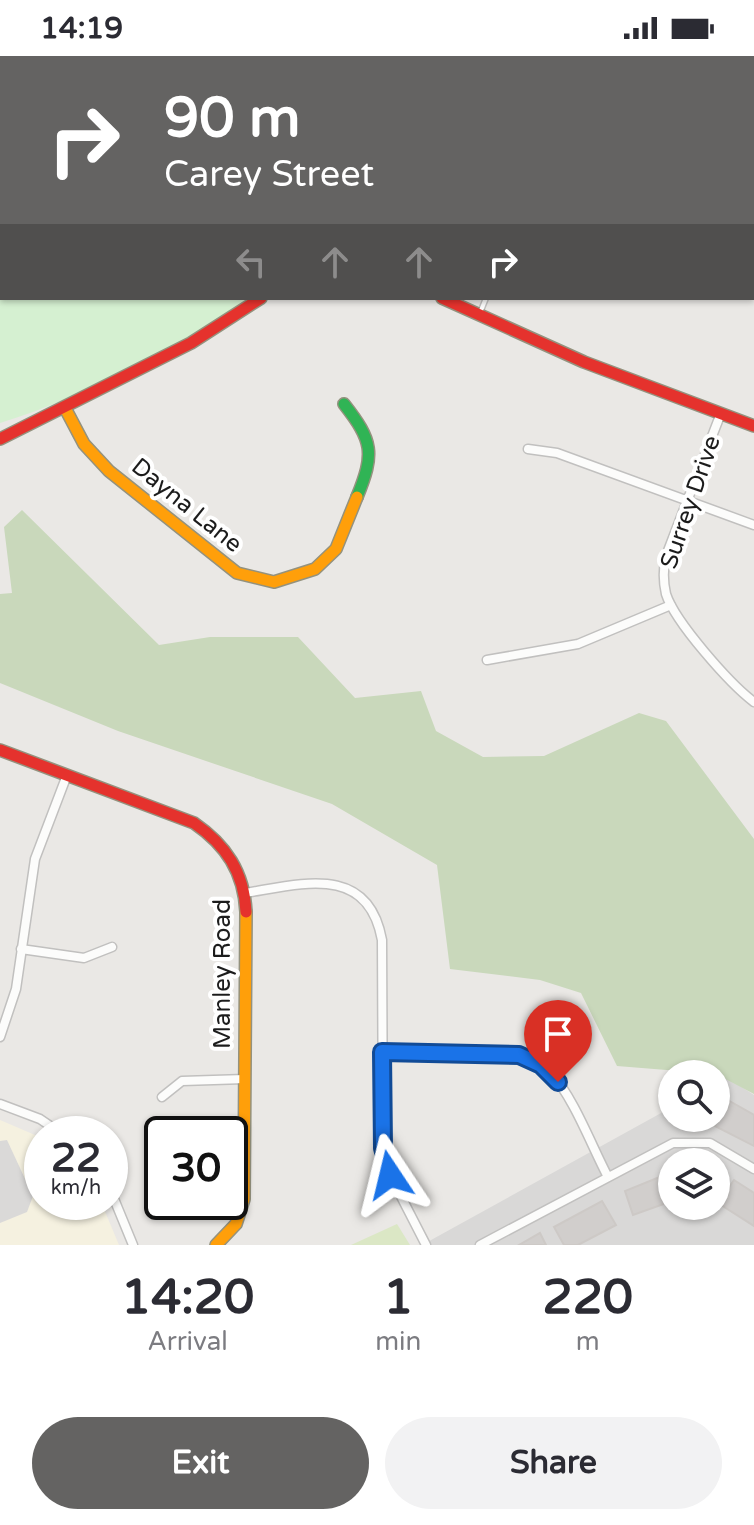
<!DOCTYPE html>
<style>
:root{--surface:#fff;--page:#f2f2f3;--text:#2b2b33;--muted:#7c7c81;--accent:#646362}
body{margin:0;font-family:"Varela Round",sans-serif;background:var(--page);color:var(--text);height:100vh;display:flex;flex-direction:column;font-size:30px;white-space:nowrap}
*{box-sizing:border-box;margin:0}
p{font-size:26px;color:var(--muted)}
.icon{flex:none;width:44px;height:44px;fill:none;stroke:currentColor;stroke-width:2;stroke-linecap:round;stroke-linejoin:round}
.map{position:relative;height:1189px;overflow:hidden}
.panel{display:flex;flex-direction:column;background:var(--surface);flex:1}
.panel>*{flex:none}
.top-card{position:absolute;left:0px;top:0px;width:754px;height:244px;box-shadow:0 2px 6px #0004;background:#646362;color:#fff;overflow:hidden}
.tools{position:absolute;left:658px;top:1004px;display:grid;gap:16px}
.tools a{display:grid;place-items:center;width:72px;height:72px;border-radius:50%;background:var(--surface);box-shadow:0 2px 6px #0004;font-size:40px}
.speed{position:absolute;left:24px;top:1060px;display:flex;gap:16px;font-size:40px;font-weight:700;text-align:center}
.speed>*{display:grid;place-content:center;width:104px;height:104px;border-radius:50%;background:var(--surface);box-shadow:0 2px 6px #0004;line-height:1}
.speed small{font-size:20px;font-weight:400}
.speed .limit{border:4px solid #111;border-radius:12px;background:#fff;color:#111}
.pin{position:absolute;display:grid;place-items:center;width:68px;height:68px;color:#fff;margin:-82px -34px;border-radius:50% 50% 50% 0;rotate:-45deg;box-shadow:0 0 8px #0007}
.pin .icon{rotate:45deg}
.me{position:absolute;width:88px;margin:-44px;rotate:350deg;stroke-linejoin:round;filter:drop-shadow(0 0 6px #0008)}
.turn{display:flex;align-items:center;gap:28px;height:168px;padding:0 32px;font-size:36px}
.turn .icon{width:104px;height:104px;stroke-width:2.5}
.turn b{display:block;font-size:56px;line-height:68px}
.lanes{display:flex;align-items:center;height:76px;padding:0 32px;background:#0003;justify-content:center;gap:40px;direction:ltr}
.lanes .off{opacity:.35}
.eta{display:flex;justify-content:space-evenly;align-items:center;height:136px;text-align:center}
.eta b{font-size:48px;font-weight:800;line-height:56px}
.cta{display:flex;gap:16px;margin-top:auto;padding:16px 32px}
.cta a{flex:1;height:92px;border-radius:48px;background:var(--accent);color:#fff;font-size:32px;font-weight:800;line-height:92px;text-align:center}
.cta a+a{background:var(--page);color:var(--text)}
.status{display:flex;justify-content:space-between;align-items:center;height:56px;padding:0 40px;background:var(--surface);direction:ltr}
.status svg{height:22px;fill:currentColor}
.map>svg:first-child{display:block}
.residential{fill:#d9d8d7;fill-rule:evenodd}
.education{fill:#f5f1e0}
.grass{fill:#dbe7c5}
.forest{fill:#c9d8bb}
.park{fill:#d5f0d1}
.parking{fill:#dad9d8}
.building{fill:#d1cecc;stroke:#cdc9c6;stroke-width:2}
.lines{fill:none;stroke-linecap:round;stroke-linejoin:round}
.lane-casing{stroke:#c1c0bf;stroke-width:7}
.street-casing{stroke:#c1c0bf;stroke-width:11}
.fast-casing{stroke:#94927e;stroke-width:14}
.slow-casing{stroke:#94927e;stroke-width:14}
.jam-casing{stroke:#94927e;stroke-width:14}
.path{stroke:#d5c7c6;stroke-width:2;stroke-dasharray:4 4;stroke-linecap:butt}
.lane{stroke:#fcfcfb;stroke-width:4}
.street{stroke:#fcfcfb;stroke-width:8}
.fast{stroke:#30b455;stroke-width:11}
.slow{stroke:#ff9f0a;stroke-width:11}
.jam{stroke:#e5322d;stroke-width:11}
.route-casing{stroke:#114b97;stroke-width:20}
.route{stroke:#1a73e8;stroke-width:14}
.labels{text-anchor:middle;stroke-width:8;stroke-linejoin:round;paint-order:stroke}
.street-label{font-size:24px;fill:#1c1c1c;stroke:#fff}
</style>
<div class="status"><b>14:19</b><svg viewBox="0 0 49 12"><path d="M0 12V9h3v3zM5 12V6h3v6zM10 12V3h3v9zM15 12V0h3v12zM26 1h20v11H26zM47 4h2v5h-2z"/></svg></div>
<div class="map">
<svg width="754" height="1189" viewBox="0 0 754 1189">
<rect width="100%" height="100%" fill="#eae8e5"/>
<path class="residential" d="M726,1021L754,1039V1189H422L672,1051V1062H716V1027ZM672,1106H716V1150H672Z"/>
<path class="education" d="M0,1064L42,1082V1146H101L119,1189H0Z"/>
<path class="grass" d="M397,1168L410,1189H351Z"/>
<path class="forest" d="M22,454L159,589L210,581H298L355,642L421,635L436,675L483,701L544,700L639,657L666,665L754,783V1038L716,1018L617,1010L581,937L540,924L450,913L437,809L332,748L118,675L0,627V538L12,537L4,471Z"/>
<path class="park" d="M0,0L127,2H2V242H255C174,292 91,339 0,367Z"/>
<path class="parking" d="M7,1084L33,1140L27,1156L0,1167V1085Z"/>
<path class="building" d="M300,0H334L298,2Z
M726,1043L754,1059V1090L713,1069Z
M672,1116V1145L633,1159L625,1135Z
M734,1124L754,1137V1170L718,1147Z
M602,1145L616,1169L578,1189H564L554,1171Z
M540,1177L546,1189H519Z"/>
<g class="lines">
<g class="lane-casing">
<path id="lane" d="M399,2L401,0
M480,257L486,242"/>
</g>
<g class="street-casing">
<path id="street" d="M437,0L439,2
M200,2L202,0
M251,2L253,0
M721,357L666,500C663,513 663,525 666,538C675,566 730,628 754,646
M528,393L557,397L754,469
M487,604L578,588L671,549
M245,837C301,828 368,807 382,884L383,1092L390,1119L426,1189
M21,893L84,902L112,891
M0,981L16,933L35,803L67,719
M382,996C426,997 521,985 551,1017C574,1042 592,1091 608,1121
M162,1041L182,1025L245,1023
M0,1048L40,1063L62,1078
M110,1133L133,1189
M480,1189L673,1087H710L754,1113"/>
</g>
<g class="fast-casing">
<path id="fast" d="M129,0L130,2
M344,348C373,385 375,397 357,441"/>
</g>
<g class="slow-casing">
<path id="slow" d="M579,2L582,0
M65,352L84,388L109,415L237,517L274,526L315,513L336,493L357,441
M216,1189L236,1168L244,1143L246,856"/>
</g>
<g class="jam-casing">
<path id="jam" d="M442,242L584,306L754,370
M0,383L191,287L261,242
M0,694L194,767C226,789 244,816 246,856"/>
</g>
<path class="path" d="M112,0L113,2"/>
<use href="#lane" class="lane"/>
<use href="#street" class="street"/>
<use href="#fast" class="fast"/>
<use href="#slow" class="slow"/>
<use href="#jam" class="jam"/>
</g>
<g class="lines">
<g class="route-casing">
<path id="route" d="M390,1119L383,1092L382,996L519,999L541,1009L558,1026"/>
</g>
<use href="#route" class="route"/>
</g>
<g class="labels">
<g class="street-label">
<text transform="translate(690 446) rotate(-71)" y="8">Surrey Drive</text>
<text transform="translate(187 449) rotate(39)" y="8">Dayna Lane</text>
<text transform="translate(222 918) rotate(-90)" y="8">Manley Road</text>
</g>
</g>
</svg>
<div class="tools">
<a><svg class="icon" aria-label="search" viewBox="0 0 24 24"><circle cx="10" cy="10" r="6"/><path d="M15 15l6 6"/></svg></a>
<a><svg class="icon" aria-label="layers" viewBox="0 0 24 24"><path d="M12 4l9 5-9 5-9-5zM3 14l9 5 9-5"/></svg></a>
</div>
<div class="speed"><div>22<small>km/h</small></div><div class="limit">30</div></div>
<div class="pin" style="left:558px;top:1026px;background:#d93025"><svg class="icon" aria-label="arrive" viewBox="0 0 24 24"><path d="M6 21V4h12l-3 4 3 4H6"/></svg></div>
<svg class="me" style="left:390px;top:1119px" viewBox="-20 -20 40 40"><path d="M0-17L14 15 0 8-14 15z" fill="#1a73e8" stroke="#fff" stroke-width="4"/></svg>
<div class="top-card">
<div class="turn"><svg class="icon" aria-label="right" viewBox="0 0 24 24"><path d="M7 20v-9h11M14 6l5 5-5 5"/></svg><div><b>90 m</b>Carey Street</div></div>
<div class="lanes"><svg class="icon off" aria-label="left" viewBox="0 0 24 24"><path d="M17 20v-9H6M10 6l-5 5 5 5"/></svg><svg class="icon off" aria-label="ahead" viewBox="0 0 24 24"><path d="M12 20V5M6 11l6-6 6 6"/></svg><svg class="icon off" aria-label="ahead" viewBox="0 0 24 24"><path d="M12 20V5M6 11l6-6 6 6"/></svg><svg class="icon" aria-label="right" viewBox="0 0 24 24"><path d="M7 20v-9h11M14 6l5 5-5 5"/></svg></div>
</div>
</div>
<section class="panel">
<div class="eta">
<div><b>14:20</b><p>Arrival</p></div>
<div><b>1</b><p>min</p></div>
<div><b>220</b><p>m</p></div>
</div>
<div class="cta"><a>Exit</a><a>Share</a></div>
</section>
